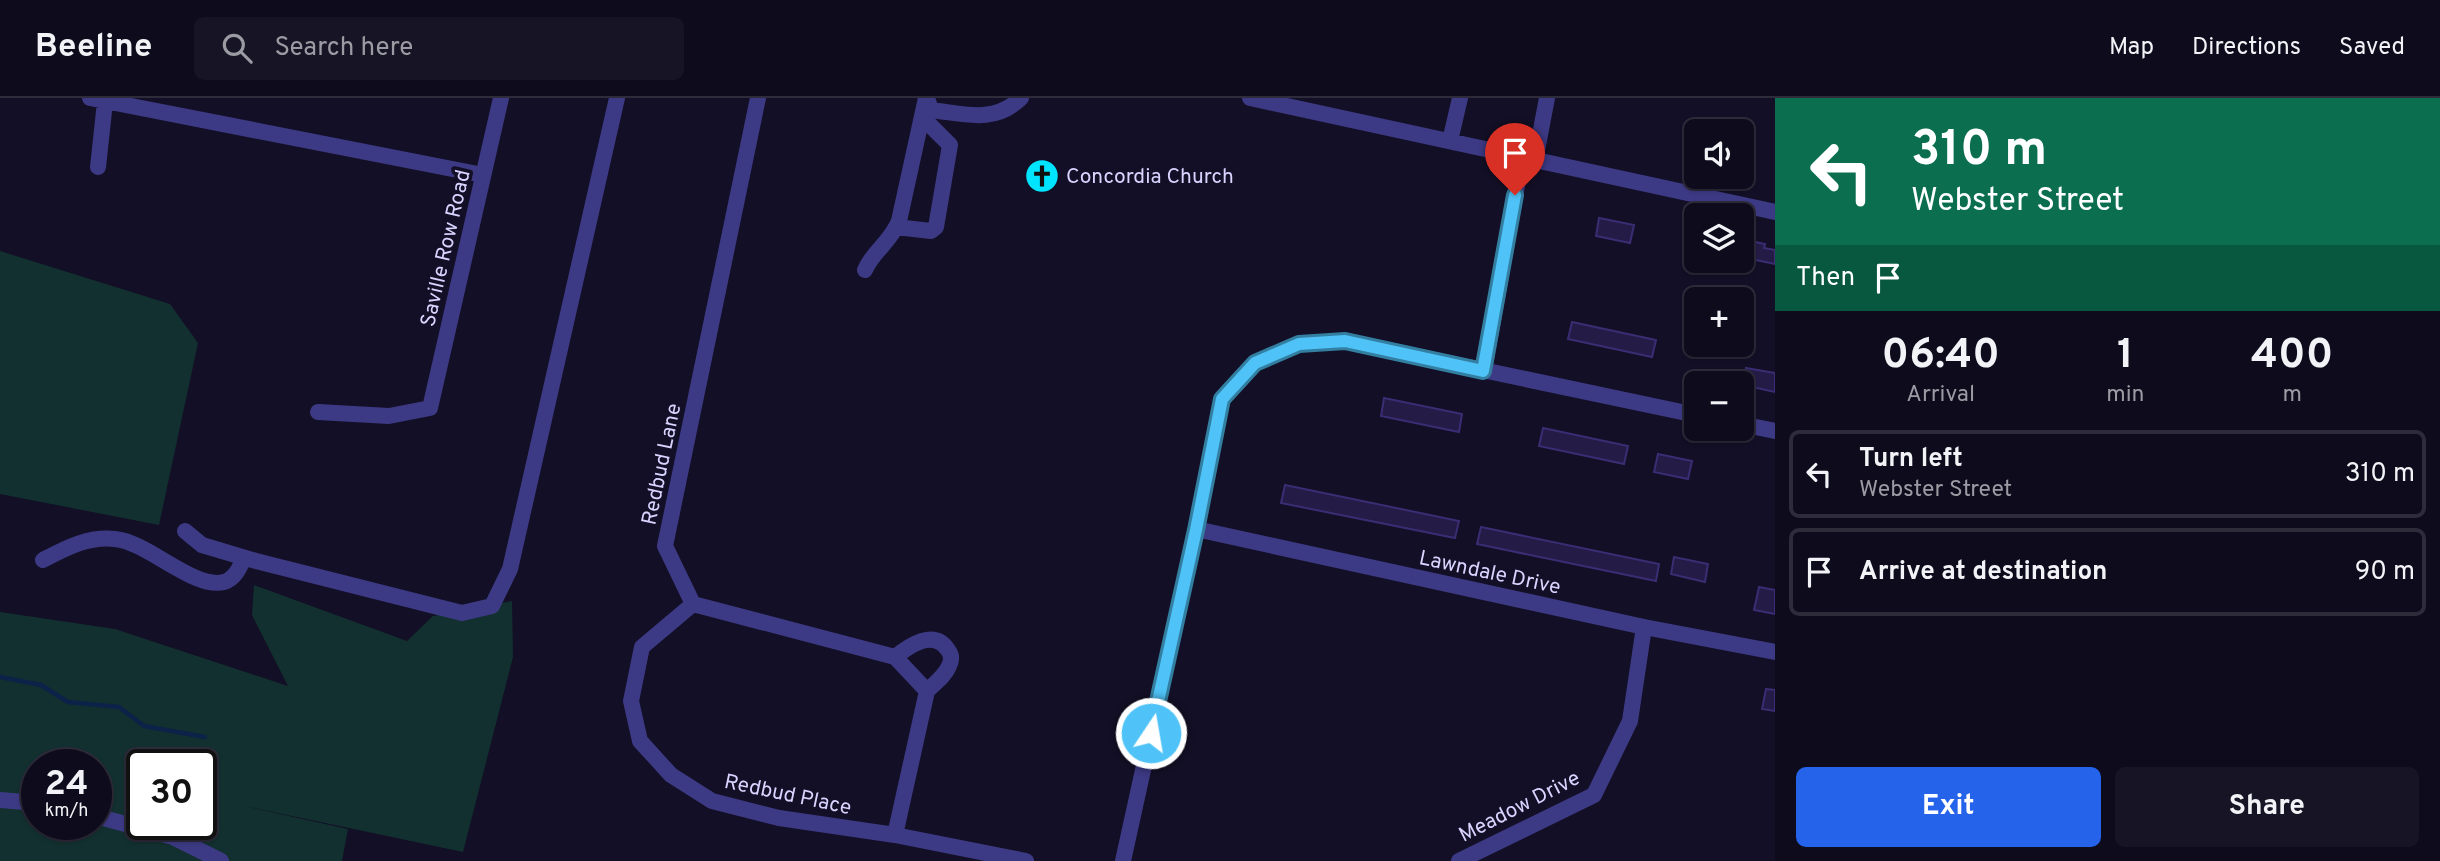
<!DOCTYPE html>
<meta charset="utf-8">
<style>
:root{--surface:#0e0b1c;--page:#171425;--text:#f1f3f6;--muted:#9b9ba3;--line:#2e2b3b;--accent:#2563eb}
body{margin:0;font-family:Overpass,sans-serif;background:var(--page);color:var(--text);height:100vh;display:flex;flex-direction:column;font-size:26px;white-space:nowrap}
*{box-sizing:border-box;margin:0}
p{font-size:23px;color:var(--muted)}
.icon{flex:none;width:38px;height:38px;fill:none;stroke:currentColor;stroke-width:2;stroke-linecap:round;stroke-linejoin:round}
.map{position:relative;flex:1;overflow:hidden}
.details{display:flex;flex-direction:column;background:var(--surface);width:665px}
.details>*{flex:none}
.banner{background:#0b6e4f;color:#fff;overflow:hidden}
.buttons{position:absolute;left:1684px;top:21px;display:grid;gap:14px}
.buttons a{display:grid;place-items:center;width:70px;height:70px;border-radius:10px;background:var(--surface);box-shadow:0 2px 5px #0004,0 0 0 2px var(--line);font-size:35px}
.speed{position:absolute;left:21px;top:651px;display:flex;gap:14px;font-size:35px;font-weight:700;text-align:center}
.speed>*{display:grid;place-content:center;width:91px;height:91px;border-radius:50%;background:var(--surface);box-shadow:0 2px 5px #0004,0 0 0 2px var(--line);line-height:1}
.speed small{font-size:18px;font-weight:400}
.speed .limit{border:4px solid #111;border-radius:10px;background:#fff;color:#111}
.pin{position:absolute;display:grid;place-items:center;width:60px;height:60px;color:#fff;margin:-72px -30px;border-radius:50% 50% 50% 0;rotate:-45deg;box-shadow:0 0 7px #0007}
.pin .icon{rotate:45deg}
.me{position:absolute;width:77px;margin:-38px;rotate:12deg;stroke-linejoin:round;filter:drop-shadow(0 0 5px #0008)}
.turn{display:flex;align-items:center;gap:24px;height:147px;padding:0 21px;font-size:32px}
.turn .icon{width:91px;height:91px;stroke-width:2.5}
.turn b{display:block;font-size:49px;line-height:60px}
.then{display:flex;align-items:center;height:66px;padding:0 21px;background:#0003;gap:14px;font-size:26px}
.eta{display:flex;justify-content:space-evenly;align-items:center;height:119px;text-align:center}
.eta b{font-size:42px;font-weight:700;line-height:49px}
.cta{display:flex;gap:14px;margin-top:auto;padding:14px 21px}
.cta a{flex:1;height:80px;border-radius:10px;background:var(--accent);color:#fff;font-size:28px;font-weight:700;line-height:80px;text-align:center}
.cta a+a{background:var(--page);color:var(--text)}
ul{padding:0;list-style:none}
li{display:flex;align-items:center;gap:21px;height:88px;margin:0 14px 10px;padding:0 7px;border:4px solid var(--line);border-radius:10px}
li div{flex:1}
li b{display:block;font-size:26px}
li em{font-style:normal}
header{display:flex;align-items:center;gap:42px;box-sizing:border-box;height:98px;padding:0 35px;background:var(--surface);border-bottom:2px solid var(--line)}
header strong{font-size:33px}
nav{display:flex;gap:38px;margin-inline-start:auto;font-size:24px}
.search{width:490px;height:63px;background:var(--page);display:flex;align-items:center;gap:18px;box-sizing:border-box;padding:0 24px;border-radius:10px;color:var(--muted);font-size:26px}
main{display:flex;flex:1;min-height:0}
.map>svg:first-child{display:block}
.green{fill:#12302f;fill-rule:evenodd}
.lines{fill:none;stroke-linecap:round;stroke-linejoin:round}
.stream{stroke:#0c2248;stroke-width:4.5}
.building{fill:#241b47;stroke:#3b2d73;stroke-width:2}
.minor{stroke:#3d3a85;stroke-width:16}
.route-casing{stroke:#337fa1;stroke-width:18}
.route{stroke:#4fc3f7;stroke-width:12}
.labels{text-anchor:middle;stroke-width:7;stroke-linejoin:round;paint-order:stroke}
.poi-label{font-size:21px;fill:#d9d4ff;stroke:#130f26;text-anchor:start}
.street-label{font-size:21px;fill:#d9d4ff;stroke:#130f26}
</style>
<header>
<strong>Beeline</strong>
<div class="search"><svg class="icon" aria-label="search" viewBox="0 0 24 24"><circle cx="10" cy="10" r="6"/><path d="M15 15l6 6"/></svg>Search here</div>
<nav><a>Map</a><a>Directions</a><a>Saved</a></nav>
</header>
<main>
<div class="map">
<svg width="1775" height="763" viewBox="0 0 1775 763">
<rect width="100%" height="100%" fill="#130f26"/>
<path class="green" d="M0,153L170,206L198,245L159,427L0,396Z
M254,487L407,543L433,518L512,503L513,559L463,754L244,708L348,731L342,763H0V514L115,531L288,588L252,517ZM37,667H96V726H37ZM142,667H201V726H142Z"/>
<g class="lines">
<path class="stream" d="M0,579L41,587L68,604L119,609L144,628L205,639"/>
</g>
<path class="building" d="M1599,120L1634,127L1630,145L1596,138Z
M1741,141L1765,146L1764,150L1775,152V166L1741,159Z
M1572,224L1656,242L1652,259L1568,241Z
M1746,270L1775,275V294L1743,287Z
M1384,300L1462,316L1459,334L1381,318Z
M1543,330L1628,348L1624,366L1539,348Z
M1658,356L1692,363L1688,381L1654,374Z
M1285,387L1459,423L1455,440L1281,405Z
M1481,429L1659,466L1656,483L1477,446Z
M1674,459L1708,466L1705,484L1671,476Z
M1759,489L1775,492V516L1754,512Z
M1766,591L1775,592V613L1762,611Z"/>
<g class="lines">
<path class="minor" d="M90,0L483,77
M758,0L665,448L693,506L895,559L927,593L895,737
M927,0L931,12C965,16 994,26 1021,0
M1250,0L1775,114
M1450,43L1460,0
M1535,63L1547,0
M98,69L105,4
M896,129L931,133L936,129L950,47L922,19
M865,172C873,153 890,145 899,123L926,0
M1484,273L1522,60
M318,314L389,318L430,310L501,0
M1741,326L1775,333
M1196,431L1644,529L1775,554
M185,433L202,447L256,463L462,515L492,508L510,471L617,0
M43,462C66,450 88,438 115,441C148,444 194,492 224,484C235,481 240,469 244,460
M693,506L642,549L631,603L640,643L671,677L712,703L779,720L895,737L1026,763
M895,559C909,548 934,530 948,552C952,557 952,562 949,568C945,578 935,585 927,593
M0,702L37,705
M96,718L173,739L221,763
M1123,763L1196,431L1222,301L1255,265L1299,246L1345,243L1696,317
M1459,763L1594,697L1630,623L1644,529"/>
</g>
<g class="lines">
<g class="route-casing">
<path id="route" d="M1151,635L1196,432L1222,301L1255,265L1299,246L1345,243L1483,273L1515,97"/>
</g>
<use href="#route" class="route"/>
</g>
<defs>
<g id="church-disc" transform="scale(1.75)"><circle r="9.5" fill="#00e5ff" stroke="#130f26"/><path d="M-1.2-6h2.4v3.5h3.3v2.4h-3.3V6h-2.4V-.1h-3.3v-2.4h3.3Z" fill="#111"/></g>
</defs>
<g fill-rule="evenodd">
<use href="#church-disc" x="1042" y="78"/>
</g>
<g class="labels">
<g class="poi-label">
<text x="1066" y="85">Concordia Church</text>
</g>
<g class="street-label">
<text transform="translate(445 150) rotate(-77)" y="7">Saville Row Road</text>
<text transform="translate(661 366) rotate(-78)" y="7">Redbud Lane</text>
<text transform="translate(1490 474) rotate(12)" y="7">Lawndale Drive</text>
<text transform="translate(788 696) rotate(12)" y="7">Redbud Place</text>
<text transform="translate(1519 708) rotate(-27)" y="7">Meadow Drive</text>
</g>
</g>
</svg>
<div class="buttons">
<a><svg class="icon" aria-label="sound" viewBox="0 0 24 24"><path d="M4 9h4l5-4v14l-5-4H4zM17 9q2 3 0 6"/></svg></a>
<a><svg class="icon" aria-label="layers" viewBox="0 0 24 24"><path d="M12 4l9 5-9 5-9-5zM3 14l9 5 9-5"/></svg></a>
<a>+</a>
<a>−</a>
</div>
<div class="speed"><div>24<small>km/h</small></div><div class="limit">30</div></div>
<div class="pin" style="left:1515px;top:97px;background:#d93025"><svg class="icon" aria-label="arrive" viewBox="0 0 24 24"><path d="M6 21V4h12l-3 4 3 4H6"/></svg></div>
<svg class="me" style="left:1151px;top:635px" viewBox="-20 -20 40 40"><circle r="17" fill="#4fc3f7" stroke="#fff" stroke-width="3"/><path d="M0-11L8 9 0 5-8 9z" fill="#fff"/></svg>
</div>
<section class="details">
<div class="banner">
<div class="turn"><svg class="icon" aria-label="left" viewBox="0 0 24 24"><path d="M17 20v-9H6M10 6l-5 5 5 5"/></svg><div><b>310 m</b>Webster Street</div></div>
<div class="then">Then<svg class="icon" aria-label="arrive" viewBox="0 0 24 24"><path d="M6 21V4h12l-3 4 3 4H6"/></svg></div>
</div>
<div class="eta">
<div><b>06:40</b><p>Arrival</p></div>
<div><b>1</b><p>min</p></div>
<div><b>400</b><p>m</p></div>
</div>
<ul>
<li><svg class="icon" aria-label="left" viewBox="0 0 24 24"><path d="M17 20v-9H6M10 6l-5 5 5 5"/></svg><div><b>Turn left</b><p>Webster Street</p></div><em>310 m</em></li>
<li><svg class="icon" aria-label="arrive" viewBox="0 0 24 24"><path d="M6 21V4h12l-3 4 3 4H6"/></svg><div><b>Arrive at destination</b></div><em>90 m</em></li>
</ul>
<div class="cta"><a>Exit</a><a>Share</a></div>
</section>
</main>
